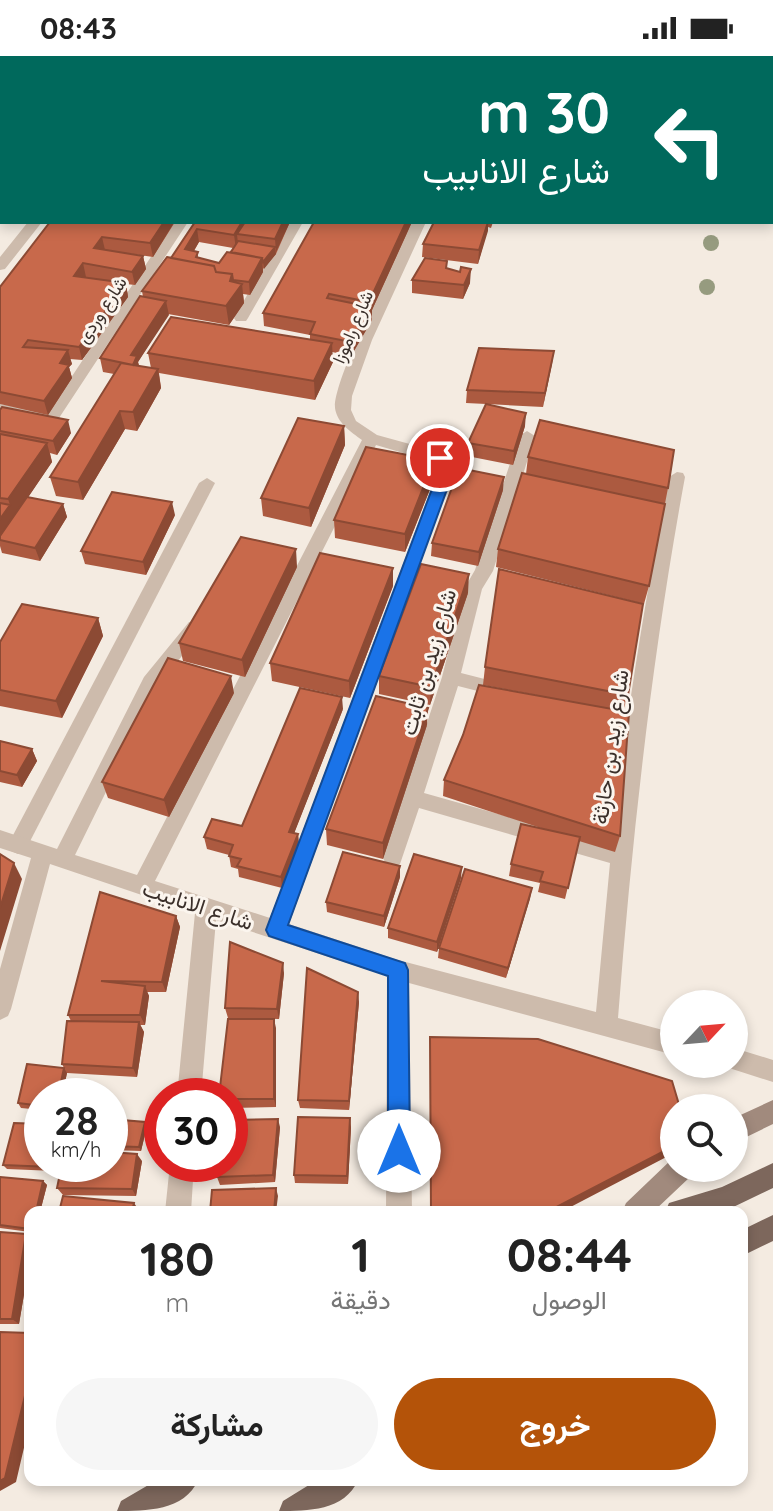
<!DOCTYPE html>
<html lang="ar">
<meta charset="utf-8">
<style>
:root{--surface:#fff;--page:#f6f6f6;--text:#222;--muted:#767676;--accent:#b45309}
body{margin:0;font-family:Quicksand,Vazirmatn,sans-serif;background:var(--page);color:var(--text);direction:rtl;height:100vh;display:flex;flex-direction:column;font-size:30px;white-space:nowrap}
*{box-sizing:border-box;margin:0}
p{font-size:26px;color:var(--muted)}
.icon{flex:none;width:44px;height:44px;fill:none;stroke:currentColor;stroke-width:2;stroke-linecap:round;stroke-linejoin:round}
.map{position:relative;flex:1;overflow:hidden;direction:ltr}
.panel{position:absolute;left:24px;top:1150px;width:724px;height:280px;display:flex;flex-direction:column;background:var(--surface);border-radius:16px;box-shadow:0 4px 12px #0003;direction:rtl}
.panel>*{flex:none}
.guide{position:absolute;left:0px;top:0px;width:774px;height:168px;box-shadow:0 4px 12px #0003;direction:rtl;background:#00695c;color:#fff;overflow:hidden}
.needle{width:52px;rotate:64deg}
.fabs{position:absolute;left:660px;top:934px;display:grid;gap:16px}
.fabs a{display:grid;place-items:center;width:88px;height:88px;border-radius:50%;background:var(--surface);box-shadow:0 4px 12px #0003;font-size:40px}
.speed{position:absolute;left:24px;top:1022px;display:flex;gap:16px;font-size:40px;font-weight:700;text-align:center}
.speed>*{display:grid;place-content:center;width:104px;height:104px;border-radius:50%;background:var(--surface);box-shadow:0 4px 12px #0003;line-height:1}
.speed small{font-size:20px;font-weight:400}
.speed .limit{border:12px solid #d22;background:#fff;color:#111}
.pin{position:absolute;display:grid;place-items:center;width:68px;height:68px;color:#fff;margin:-34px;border:4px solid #fff;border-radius:50%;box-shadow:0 2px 8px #0007}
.me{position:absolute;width:88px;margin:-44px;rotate:0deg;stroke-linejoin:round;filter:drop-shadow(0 0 6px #0008)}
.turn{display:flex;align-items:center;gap:28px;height:168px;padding:0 32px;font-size:36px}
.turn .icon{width:104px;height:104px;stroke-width:2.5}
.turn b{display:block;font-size:56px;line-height:68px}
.eta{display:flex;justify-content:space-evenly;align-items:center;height:136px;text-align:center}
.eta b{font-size:48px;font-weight:700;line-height:56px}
.button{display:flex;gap:16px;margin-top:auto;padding:16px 32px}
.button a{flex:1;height:92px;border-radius:48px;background:var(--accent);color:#fff;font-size:32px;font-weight:700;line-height:92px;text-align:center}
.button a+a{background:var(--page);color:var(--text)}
.status{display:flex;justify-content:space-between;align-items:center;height:56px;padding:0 40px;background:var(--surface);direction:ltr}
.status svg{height:22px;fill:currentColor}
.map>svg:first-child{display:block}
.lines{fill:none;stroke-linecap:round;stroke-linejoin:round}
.lane{fill:#cdbbac;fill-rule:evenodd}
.street{fill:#cdbbac;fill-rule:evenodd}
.secondary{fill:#a18a7d;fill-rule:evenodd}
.primary{fill:#7d675c;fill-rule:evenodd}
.tree{fill:#969b7f}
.wall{fill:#ac5a40;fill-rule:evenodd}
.shaded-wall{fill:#8c4a34}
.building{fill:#c8694b;stroke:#8c4a34;stroke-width:2}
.route{fill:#1a73e8;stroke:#114b97;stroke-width:2}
.labels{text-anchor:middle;stroke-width:6;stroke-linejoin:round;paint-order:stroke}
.far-street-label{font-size:18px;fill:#3b302b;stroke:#fbf5ee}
.street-label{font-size:22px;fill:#3b302b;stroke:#fbf5ee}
</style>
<div class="status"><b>08:43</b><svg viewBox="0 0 49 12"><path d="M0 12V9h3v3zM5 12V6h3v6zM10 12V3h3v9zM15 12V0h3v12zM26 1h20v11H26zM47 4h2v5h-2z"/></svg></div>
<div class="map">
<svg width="773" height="1455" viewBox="0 0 773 1455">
<rect width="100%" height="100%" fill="#f4ebe1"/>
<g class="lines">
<path class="lane" d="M207,422L215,427L25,795L18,798L11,795L8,789L11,783L199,427Z"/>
<path class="street" d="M70,0H82L68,2Z
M163,0H175L161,2Z
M285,0H297L283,2Z
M386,0H398L385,2Z
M490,0H502L489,2Z
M0,39H2V47H0Z
M28,166H42L5,213L0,214V201Z
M174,166H188L59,362L41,366L0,358V348L49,355Z
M289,166H303L248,262L246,265H236L234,262Z
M412,166H426L372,284L352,340L351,354L356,365L377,379L446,398L455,412L289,868L398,904L596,956L610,807L419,752L400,808L393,811L386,808L383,802L442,621L464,533L475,514L519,380L527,375L535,380L493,515L482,533L461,617L516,631L518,636L509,643L458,630L424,737L612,790C625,666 645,543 669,421L677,416L683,417L685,421C652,600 632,780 618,962L674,977V999L409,927L412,1156H386L387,920L216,864L201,1040H177L195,857L50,808L11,953L8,960L0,964V913L31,802L0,792V774L57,793L144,621L189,566H201L204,571L201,576L158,630L75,799L137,819L362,384C351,376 337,367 335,352C333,323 397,199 412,166ZM376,389L434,406L439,412L270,862L155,825Z
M734,992L773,1004V1026L726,1011L725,1008H734Z
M170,1108H194L191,1156H165Z"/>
<path class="secondary" d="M773,1044V1068L734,1087V1062Z
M672,1103L674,1112H693L690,1121L653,1156H622L626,1147Z"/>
<path class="primary" d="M773,1107V1132L723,1156H665L669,1147L722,1131Z
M773,1159V1185L742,1200V1174Z
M157,1424H198C185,1455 145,1455 117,1455L121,1445Z
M317,1424H358C345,1455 307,1455 279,1455L283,1445Z"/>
</g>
<g class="tree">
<circle cx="711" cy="187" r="8"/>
<circle cx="707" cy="231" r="8"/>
</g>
<path class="wall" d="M0,0H74L72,2H40V1L38,2H2V39L0,38Z
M450,0H492L491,2H450Z
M50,166H175L153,201L126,197L143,200L146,213L135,229L126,228L128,241L82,304L70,303L72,308L69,311L72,322L48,359L0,348V231Z
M195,166H290L276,198L263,213V216L250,239L243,238L244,247L229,269L168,258L138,306L139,310L151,312L148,297L310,283V279L264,270L263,257L314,166H412L372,254V264L351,300L332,296L333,306L315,344L159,317L161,332L137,375L125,373L83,444L56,440L50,421L114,318L103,316L100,302L143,241L142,235L171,202ZM199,186L233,192L219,207L198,202V196L194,195Z
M434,166H493L491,172L488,171L478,208L422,201L423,188Z
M447,212L460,216L470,227L463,243L412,237V224Z
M554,295L543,351L487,348L525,370L513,409L467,400L468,387L486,348L466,347L467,334Z
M0,354L71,377L57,399L50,397L52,406L28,441L63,448L67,461L40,505L2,497L0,490Z
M344,370L345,389L311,471L263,460L261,442Z
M528,401L668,432L649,530L644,548L496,511L498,493L526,418Z
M434,404V423L405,496L335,482L334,464Z
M503,434L478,510L431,500L432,487Z
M175,459L146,519L85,508L81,495Z
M297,511L245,621L183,605L179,587Z
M393,530L350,642L272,625L270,607Z
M468,537L430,649L379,638V620Z
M98,562L103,580L62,662L0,650V586Z
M485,611L628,639L623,655L620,780L615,796L579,785L565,843L538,836L540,827L509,820L511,808L541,772L443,740L444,724L536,639L483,629Z
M234,637L169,761L108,742L102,726Z
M343,653L294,777L298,778L299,789L282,832L239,821L238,813L231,811L229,799L207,793L204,781L242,770Z
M427,669L383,803L327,789L326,773Z
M0,685L32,693L37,705L22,731L0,726Z
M400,821L384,871L327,856L326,846Z
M461,822L437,896L388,882V872Z
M532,832L506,922L438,902L439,892Z
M176,860L180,871L166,936H147L149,940L145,969H140L144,976L137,1021L67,1017L62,1040H42V1054L21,1052L18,1047L64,1012L62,1008L71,965L68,959Z
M284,917L279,963L228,962L225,952Z
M359,946L349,1054L300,1052L298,1044Z
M276,972V1051L230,1052V1040Z
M430,981L561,1156H430Z
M110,1063L147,1070L141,1095L110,1094Z
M280,1071L275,1126L220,1129L217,1121Z
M351,1071L348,1128L295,1127L294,1119Z
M142,1105L136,1140L63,1139L57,1132Z
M57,1108L55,1115L7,1113L3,1109Z
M0,1121L43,1125L47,1129L40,1156H30V1176L0,1172Z
M0,1176L26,1178L30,1182V1203L19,1268H0Z"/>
<path class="shaded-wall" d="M25,0H40L38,2H23Z
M2,72V89L0,91V74Z
M164,166H172L173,168L153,201L150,187Z
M242,166H252L237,178L238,188L236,193L234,179Z
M283,166H290L276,196L275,183Z
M406,166H412L372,254V264L351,300V286L369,255V246Z
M488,166V175L478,208L479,194Z
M197,173L199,186L187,206L185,193Z
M102,181L105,194L94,192Z
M275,191L276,198L264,213L263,206Z
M143,200L146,213L135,229L132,216Z
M262,202L263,216L250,239L249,226Z
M83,207L86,221L77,233L74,220Z
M471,213L470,227L463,243L464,229Z
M232,218L235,237L242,228L244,247L229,269L226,250L230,225Z
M126,227L128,241L82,304L79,291Z
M166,245L169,259L138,306L140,314L135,323L131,299Z
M332,287L333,306L315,344L314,325Z
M68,294L72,308L69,311L72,322L48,359L44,345L60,307Z
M554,295L552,308L543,351L545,337Z
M158,313L161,332L137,375L133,356Z
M120,355L125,373L83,444L78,426Z
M526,357L525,370L513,409L514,395Z
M68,364L71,377L57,399L53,385Z
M344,370L345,389L311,471L309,452Z
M47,387L52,406L0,483V463L10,449L8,443Z
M434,404V423L405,496V478Z
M504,421L503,434L478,510L479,496Z
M172,446L175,459L146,519L143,506Z
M63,448L67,461L40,505L35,492Z
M296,493L297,511L245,621L242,604Z
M393,512V530L350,642L349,625Z
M469,518L468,537L430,649L431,631Z
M98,562L103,580L62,662L56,645Z
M231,620L234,637L169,761L164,744Z
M342,641L343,653L290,788L289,776Z
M428,652L427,669L383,803V787Z
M32,693L37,705L22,731L17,719Z
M298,778L299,789L282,832L281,821Z
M14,807L22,823L0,895V852Z
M400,810V821L384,871V860Z
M462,811L461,822L437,896V886Z
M532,832L530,843L506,922L508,912Z
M176,860L180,871L166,936L162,926Z
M283,907L284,917L279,963L277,953Z
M145,930L149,940L145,969L140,959Z
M358,936L359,946L349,1054V1045Z
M274,963L276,972V1051L274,1043Z
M139,966L144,976L137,1021L133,1012Z
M64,1012L67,1017L62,1040H58Z
M350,1062L351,1071L348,1128L347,1120Z
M278,1063L280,1071L275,1126L273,1119Z
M145,1066L147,1070L141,1095L139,1091Z
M674,1090V1097L561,1156H547Z
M137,1098L142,1105L136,1140L132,1133Z
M43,1125L47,1129L40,1156H36Z
M276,1132L278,1140L276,1156H274Z
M134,1147L139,1154L138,1156H132Z
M26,1178L30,1182V1203L19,1268L12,1263Z
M30,1319V1366L16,1426L0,1435V1425Z"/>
<path class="building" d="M0,0H25L23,2H2V6H0Z
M44,0H67L65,2H42Z
M80,0H152L150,2H79Z
M178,0H278L276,2H177Z
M300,0H348L346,2H299Z
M349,0H356L372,2H348Z
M356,0H385L384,2Z
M395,0H444L443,2H394Z
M511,0H550L549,2H525Z
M0,14H2V32H0Z
M0,62H2V72L0,74Z
M50,166H164L150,187L102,181L94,192L143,200L132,216L83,207L74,220L126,227L79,291L28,284L23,291L68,294L60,307L69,309L44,345L0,336V231Z
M195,166H242L234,179L197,173L185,193L198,196L196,201L219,207L227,196L262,202L249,226L233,224L232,218L216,216L214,210L171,202Z
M245,166H283L275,183L237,178Z
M314,166H406L369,246L329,238L327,242L371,251L351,286L310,278L315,266L263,257Z
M434,166H488L479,194L423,188Z
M238,185L275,191L263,206L262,202L231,196Z
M167,201L214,210L216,216L232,218L230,225L242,228L226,250L142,235Z
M425,202L447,205L446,212L460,216L461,211L471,213L464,229L412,224Z
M140,240L166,245L131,299L137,300L133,309L100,302Z
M171,261L332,287L314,325L148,297Z
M479,292L554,295L545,337L467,334Z
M121,307L158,313L133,356L120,355L78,426L50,421Z
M486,348L526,357L514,395L468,387Z
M2,351L68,364L53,385L0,375V354Z
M298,362L344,370L309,452L261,442Z
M540,364L674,394L668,432L528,401Z
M0,378L47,387L8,443L0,442Z
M366,391L434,404L405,478L334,464Z
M459,412L504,421L479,496L432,487Z
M522,417L665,448L649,530L498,493Z
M112,436L172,446L143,506L81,495Z
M27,441L63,448L35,492L0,484V480Z
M0,447L10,449L0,463Z
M241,481L296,493L242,604L179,587Z
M320,497L393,512L349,625L270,607Z
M421,508L469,518L431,631L379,620Z
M499,513L643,548L628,639L485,611Z
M22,548L98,562L56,645L0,634V586Z
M168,602L231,620L164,744L102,726Z
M479,629L629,656L620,780L444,724L463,679Z
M300,632L342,641L289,776L298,778L281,821L237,810L241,803L229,800L233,789L204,781L212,763L242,770Z
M376,640L428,652L383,787L326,773Z
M0,685L32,693L17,719L0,715Z
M521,768L580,781L568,832L540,825L543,816L511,808Z
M343,796L400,810L384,860L326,846Z
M0,798L14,807L0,852Z
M414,798L462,811L437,886L388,872Z
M465,813L532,832L508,912L439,892Z
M100,836L176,860L162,926L101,925L145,930L140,959H68Z
M230,886L283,907L277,953L225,952Z
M307,912L358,936L349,1045L298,1044Z
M228,963H274V1043H230V1040H219Z
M67,965L139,966L133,1012L62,1008Z
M430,981L538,983L672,1025L680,1052H674V1090L547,1156H431Z
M27,1008L64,1012L58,1040H42V1050L18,1047Z
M298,1061L350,1062L347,1120L294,1119Z
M110,1063L145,1066L139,1091L110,1090Z
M278,1063L273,1119L217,1121L218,1108H230V1064Z
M14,1067L42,1068V1108H53L52,1111L3,1109Z
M110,1096L137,1098L132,1133L57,1132L62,1108H110Z
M0,1121L43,1125L36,1156H30V1173L0,1169Z
M276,1132L274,1156H210L212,1134Z
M63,1140L134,1147L132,1156H59Z
M295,1153L365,1154V1156H295Z
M0,1176L26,1178L12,1263H0Z
M0,1276L30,1277V1319L5,1422L0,1425Z"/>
<path class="route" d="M440,397L453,406V417L288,869L405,907L408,914L410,1095L407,1103L399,1107L391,1103L388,1095V920L269,880L266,874L438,417V408L433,402Z"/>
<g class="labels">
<g class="far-street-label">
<text transform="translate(102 254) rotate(-57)" y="6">شارع وردى</text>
<text transform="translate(353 271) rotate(-67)" y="6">شارع راموزا</text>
</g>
<g class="street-label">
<text transform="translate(428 606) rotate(-74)" y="8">شارع زيد بن ثابت</text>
<text transform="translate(610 691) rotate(-82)" y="8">شارع زيد بن حارثة</text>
<text transform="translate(198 849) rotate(18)" y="8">شارع الانابيب</text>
</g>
</g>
</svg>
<div class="fabs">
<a><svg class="needle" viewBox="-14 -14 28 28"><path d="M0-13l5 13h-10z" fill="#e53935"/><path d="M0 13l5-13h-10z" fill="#767676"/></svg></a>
<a><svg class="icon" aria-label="search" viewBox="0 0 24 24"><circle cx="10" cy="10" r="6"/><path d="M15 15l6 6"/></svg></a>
</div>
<div class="speed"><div>28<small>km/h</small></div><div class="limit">30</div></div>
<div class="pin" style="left:440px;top:402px;background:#d93025"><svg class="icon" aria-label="arrive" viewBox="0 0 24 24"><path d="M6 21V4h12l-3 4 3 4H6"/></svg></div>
<svg class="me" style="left:399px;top:1095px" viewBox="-20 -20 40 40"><circle r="19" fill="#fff"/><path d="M0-13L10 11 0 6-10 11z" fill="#1a73e8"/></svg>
<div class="guide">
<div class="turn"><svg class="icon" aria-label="left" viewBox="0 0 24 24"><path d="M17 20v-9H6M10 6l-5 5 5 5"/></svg><div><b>30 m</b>شارع الانابيب</div></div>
</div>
<section class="panel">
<div class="eta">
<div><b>08:44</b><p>الوصول</p></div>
<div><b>1</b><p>دقيقة</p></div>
<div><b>180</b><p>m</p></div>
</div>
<div class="button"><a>خروج</a><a>مشاركة</a></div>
</section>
</div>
